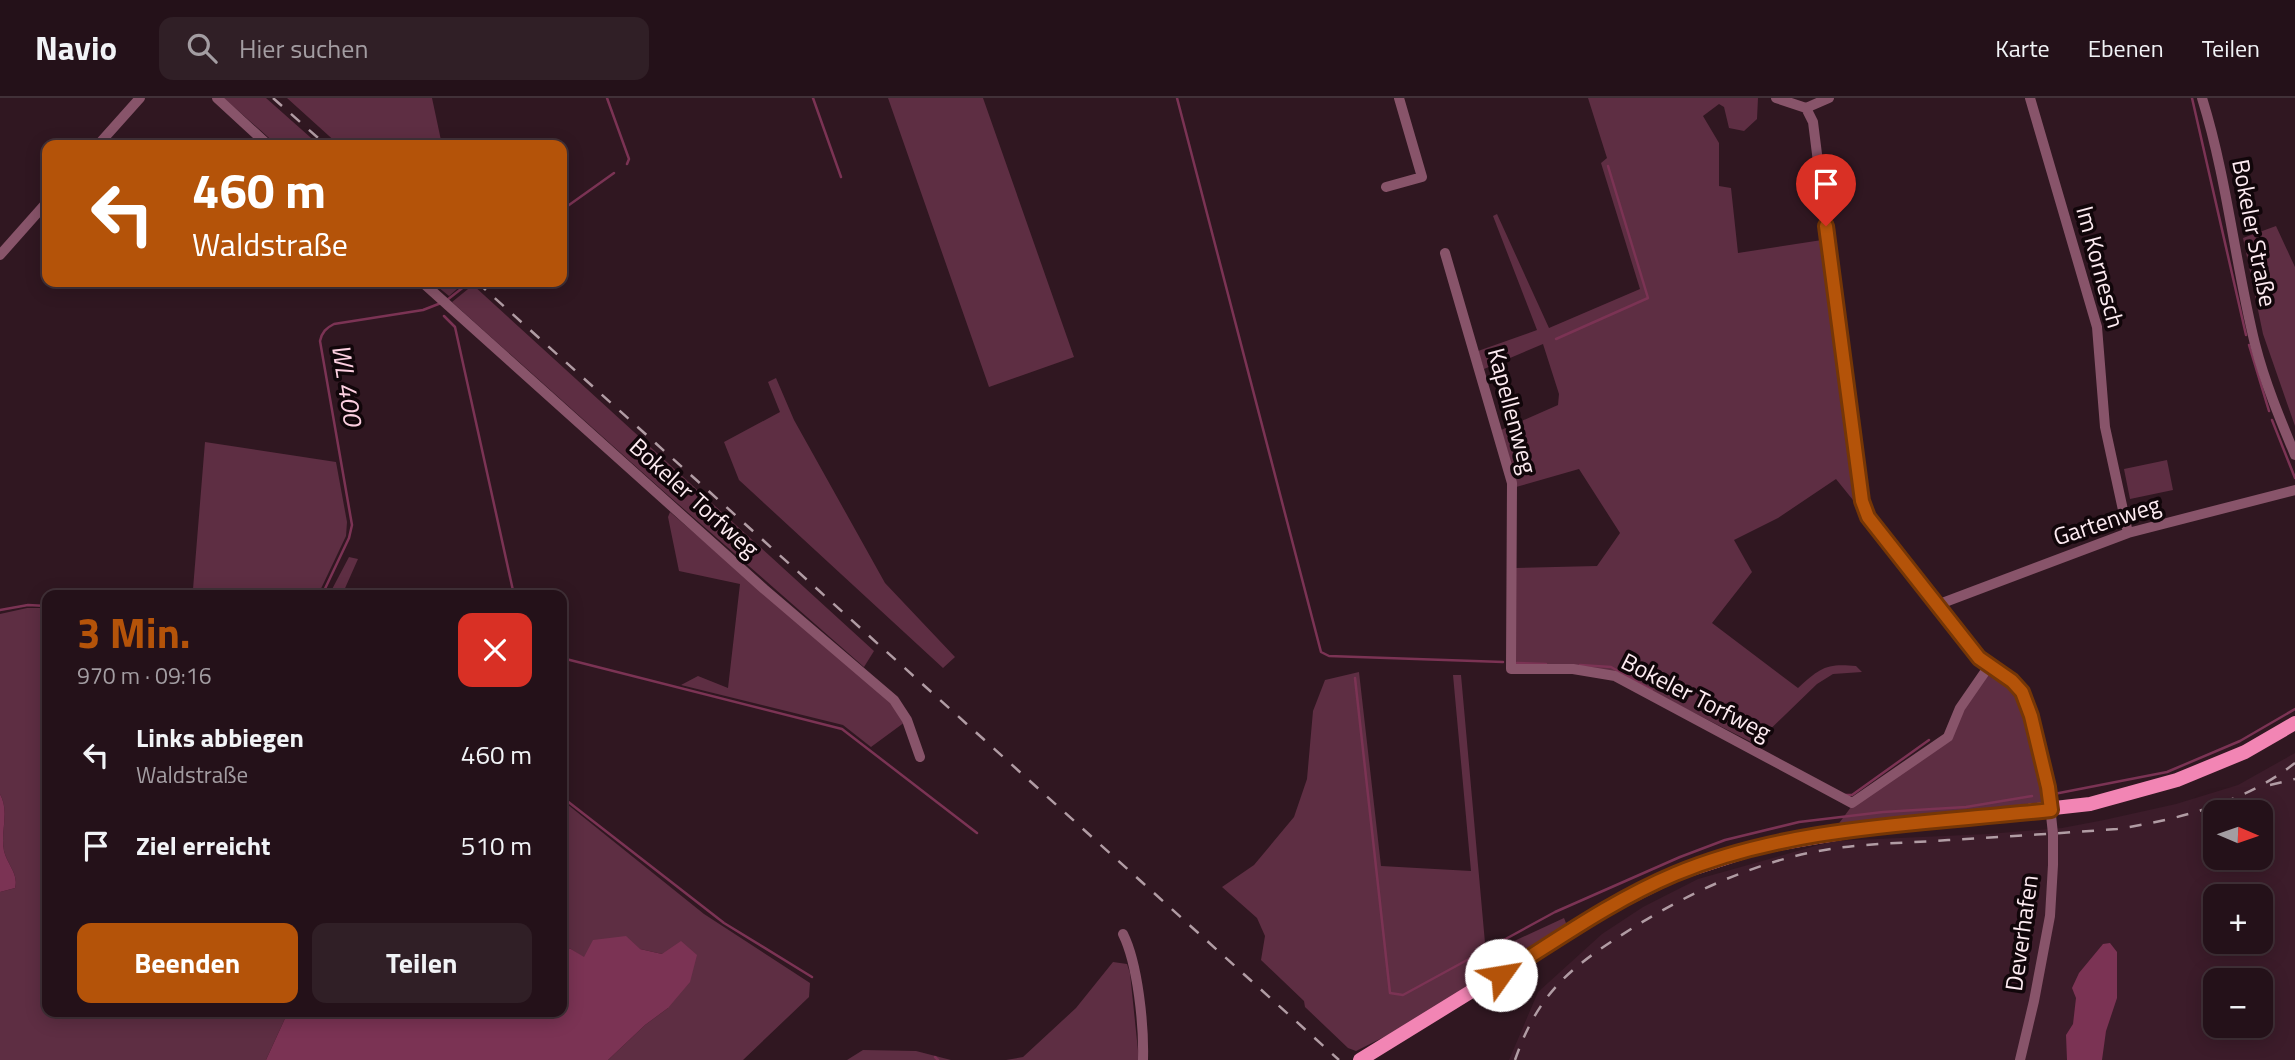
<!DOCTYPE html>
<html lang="de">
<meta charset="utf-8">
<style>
:root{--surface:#241119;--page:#301f26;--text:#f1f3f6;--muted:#a39da2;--line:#413138;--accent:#b45309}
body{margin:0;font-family:"Titillium Web",sans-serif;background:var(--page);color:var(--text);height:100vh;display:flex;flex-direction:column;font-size:26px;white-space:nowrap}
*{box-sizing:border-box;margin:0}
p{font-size:23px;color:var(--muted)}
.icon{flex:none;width:38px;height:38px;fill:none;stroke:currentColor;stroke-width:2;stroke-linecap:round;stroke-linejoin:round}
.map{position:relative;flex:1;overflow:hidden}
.details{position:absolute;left:42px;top:492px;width:525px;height:427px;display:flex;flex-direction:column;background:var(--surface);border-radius:14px;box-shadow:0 4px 18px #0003,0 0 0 2px var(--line)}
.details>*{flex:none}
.guide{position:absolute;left:42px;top:42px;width:525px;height:147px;border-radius:14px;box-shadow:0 4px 18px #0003,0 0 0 2px var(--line);background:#b45309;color:#fff;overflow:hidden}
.needle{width:46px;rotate:92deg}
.tools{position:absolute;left:2203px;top:702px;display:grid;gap:14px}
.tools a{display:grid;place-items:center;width:70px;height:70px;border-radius:14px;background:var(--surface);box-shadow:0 4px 18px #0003,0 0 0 2px var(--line);font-size:35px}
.pin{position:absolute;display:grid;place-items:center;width:60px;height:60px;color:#fff;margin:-72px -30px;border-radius:50% 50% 50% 0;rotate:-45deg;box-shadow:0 0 7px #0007}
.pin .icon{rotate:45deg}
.me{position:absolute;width:77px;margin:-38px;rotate:58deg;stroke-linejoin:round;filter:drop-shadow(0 0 5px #0008)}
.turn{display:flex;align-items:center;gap:24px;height:147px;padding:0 35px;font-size:32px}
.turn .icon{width:91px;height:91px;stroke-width:2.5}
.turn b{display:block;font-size:49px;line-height:60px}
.round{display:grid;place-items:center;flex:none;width:74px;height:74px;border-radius:14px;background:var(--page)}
.head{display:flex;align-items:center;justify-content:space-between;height:119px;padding:0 35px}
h1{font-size:42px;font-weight:700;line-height:52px;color:var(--accent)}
.button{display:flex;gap:14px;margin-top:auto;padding:14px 35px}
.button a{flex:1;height:80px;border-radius:14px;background:var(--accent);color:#fff;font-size:28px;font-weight:700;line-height:80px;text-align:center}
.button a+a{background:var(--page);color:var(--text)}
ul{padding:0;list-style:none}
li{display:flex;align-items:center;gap:21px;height:91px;padding:0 35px}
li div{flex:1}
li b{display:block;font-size:26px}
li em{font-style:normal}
header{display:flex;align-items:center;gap:42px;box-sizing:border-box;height:98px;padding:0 35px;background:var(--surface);border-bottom:2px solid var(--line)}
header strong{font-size:33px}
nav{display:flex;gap:38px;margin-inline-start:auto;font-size:24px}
.search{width:490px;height:63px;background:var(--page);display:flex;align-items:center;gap:18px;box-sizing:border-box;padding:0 24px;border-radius:14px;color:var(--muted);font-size:26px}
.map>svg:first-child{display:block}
.built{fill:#3c1c2a;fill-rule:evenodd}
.green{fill:#5e2e43}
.water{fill:#7b3354}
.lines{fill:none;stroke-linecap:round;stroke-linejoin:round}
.stream{stroke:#7b3354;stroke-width:2.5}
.minor{stroke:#88546a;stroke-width:10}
.major{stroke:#f285b4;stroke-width:14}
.rail{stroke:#b19ca4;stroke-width:2.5;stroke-dasharray:12 12;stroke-linecap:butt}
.route-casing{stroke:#753606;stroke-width:18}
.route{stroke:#b45309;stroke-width:12}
.labels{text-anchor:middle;stroke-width:7;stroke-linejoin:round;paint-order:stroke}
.street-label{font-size:24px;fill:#fdebf1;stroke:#11060a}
.water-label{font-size:26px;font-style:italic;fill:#fdd0e1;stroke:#11060a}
</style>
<header>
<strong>Navio</strong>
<div class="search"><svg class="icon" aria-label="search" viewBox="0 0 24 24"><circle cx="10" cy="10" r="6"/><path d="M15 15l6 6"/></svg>Hier suchen</div>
<nav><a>Karte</a><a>Ebenen</a><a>Teilen</a></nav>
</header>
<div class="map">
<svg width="2295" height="962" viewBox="0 0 2295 962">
<rect width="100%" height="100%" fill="#301721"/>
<path class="built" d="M2295,655V962H1509L1538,894L1602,836L1643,809L1698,781L1833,743L1988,736L2062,730L2104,722L2176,706L2238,687ZM2216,714H2261V760H2216ZM2216,798H2261V844H2216ZM2216,882H2261V928H2216Z"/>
<path class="green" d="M224,0H266L319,47H277Z
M287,0H432L442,47H339Z
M888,0H983L1074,259L989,289Z
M1588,0H1758L1757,21L1744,33L1729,30L1724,9L1719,6L1703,18L1719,45V88L1731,90L1738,155L1822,142L1857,407L1836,381L1778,420L1734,442L1752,474L1712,525L1798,590C1820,570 1826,565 1856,568L1862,574L1833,576L1817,586L1755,646L1616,575L1513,567L1515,470L1597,468L1620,435L1579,371L1516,389L1501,332L1558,307L1559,296L1543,246L1484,271L1478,253L1537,232L1493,118L1497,116L1549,230L1640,191L1601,65L1607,60Z
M2276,128L2295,169V328L2263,236L2243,140Z
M432,184H465L449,198Z
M473,187L874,553L864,569L661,391L452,204Z
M776,280L794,322L885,485L955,559L943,570L739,382L724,344L780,314L768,284Z
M205,344L336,364L347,424L346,438L318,497H220L210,492L193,491Z
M2167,362L2173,392L2130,401L2124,371Z
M670,414L891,605L905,624L871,649L843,627L681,587L698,578L728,590L740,486L679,473L668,419Z
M349,459L358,461L342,497H329Z
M27,510H47V914H288L266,962H0V794L15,790C19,776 7,766 4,753C0,734 10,714 0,696V516Z
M1989,572L2010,588L2026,616L2044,688L2045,699L2039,706L1837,728L1851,709L1951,639L1958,622Z
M1359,574L1381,768L1471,773L1453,577H1461L1486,856L1564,820L1568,830L1390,936L1356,953L1348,950L1305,909L1304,903L1261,862L1265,838L1257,820L1222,789L1254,767L1294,719L1307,681L1313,613L1325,582Z
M562,702L704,816L810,885L809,899L743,962H608L645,927L668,910L662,856L640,851L584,860L571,851L562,848Z
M1113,864L1127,866L1130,875L1139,962H1006L1023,959L1076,910Z
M863,952L916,953L951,962H847Z"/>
<path class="water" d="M0,696C10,714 0,734 4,753C7,766 19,776 15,790L0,794Z
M626,838L640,851L662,856L681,843L697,857L690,884L668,910L645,927L608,962H266L288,914H562V848L571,851L584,859L593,842Z
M2110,845L2117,854V900L2106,933L2102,962H2067L2066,937L2073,926L2076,900L2072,890L2079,875L2103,846Z"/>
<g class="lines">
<path class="stream" d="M607,0L629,61L627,66
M813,0L841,79
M1177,0L1321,554L1329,558L1503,564
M2192,0L2246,237
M562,112L614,75
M447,202L470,184
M444,218L455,229L514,497
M1556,241L1648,200L1608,68
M2249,247L2269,313
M2272,322L2295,380
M178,497L191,494L212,497
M322,497L349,440L352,427L320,243C322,234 326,230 334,226L423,212L441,205
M0,512L28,507L47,508
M562,560L842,631L977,735
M1517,565L1546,566
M1580,567L1611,569L1652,592
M1355,580L1390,895L1403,897L1555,814L1680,759L1725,742L1799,724L1883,714L1966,709L2032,698
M2054,696L2167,674L2240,643L2295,611
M1845,697H1852L1929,642
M562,699L724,825L812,879
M935,959L938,962"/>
<path class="minor" d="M217,0L268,47
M1776,0L1806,10L1813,24L1853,344L1862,403L1868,419L1979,560L2017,588L2030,618L2048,689L2053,736V767L2050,818L2034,903L2020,962
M2030,0L2097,229L2105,329L2128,435
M2202,0C2227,80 2235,165 2255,246C2265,285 2280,321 2295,357
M1806,10L1829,0
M98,47L140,0
M1386,89L1422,79L1399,0
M1445,155L1512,385L1511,571H1573L1615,578L1852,705L1948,639L1960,610L1989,568
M0,157L47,104
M422,184L764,491L894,602L907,622L920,659
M1937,507L2128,435L2295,392
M1123,836C1138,866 1144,928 1143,962"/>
<path class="major" d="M1360,962L1600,814L1676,776L1756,750L1811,740L1865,731L2090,706L2177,682L2245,654L2295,625"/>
<path class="rail" d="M273,0L326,47
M477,184L1339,962
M2270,687L2295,681
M1515,962C1539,893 1571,869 1631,831C1693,792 1764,760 1837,750C1873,745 1911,745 1948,742C2004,739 2061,735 2117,731C2180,721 2244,705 2295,665"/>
</g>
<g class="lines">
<g class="route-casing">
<path id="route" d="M1501,877C1557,842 1613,802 1675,776C1792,727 1926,726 2051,712L2048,689L2031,618L2022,594L2012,583L1979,560L1868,419L1862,403L1826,128"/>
</g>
<use href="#route" class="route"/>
</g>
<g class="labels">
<g class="street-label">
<text transform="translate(2254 135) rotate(79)" y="8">Bokeler Straße</text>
<text transform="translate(2100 169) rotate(75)" y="8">Im Kornesch</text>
<text transform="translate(1512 313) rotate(75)" y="8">Kapellenweg</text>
<text transform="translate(694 400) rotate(42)" y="8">Bokeler Torfweg</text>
<text transform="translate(2107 423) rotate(-18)" y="8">Gartenweg</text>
<text transform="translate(1696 599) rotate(27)" y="8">Bokeler Torfweg</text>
<text transform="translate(2022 835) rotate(-82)" y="8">Deverhafen</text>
</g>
<g class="water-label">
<text transform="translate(347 287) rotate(81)" y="9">WL 400</text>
</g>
</g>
</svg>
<div class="tools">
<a><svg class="needle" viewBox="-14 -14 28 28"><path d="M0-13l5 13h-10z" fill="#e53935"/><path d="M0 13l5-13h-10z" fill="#a39da2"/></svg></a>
<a>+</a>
<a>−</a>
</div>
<div class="pin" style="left:1826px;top:128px;background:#d93025"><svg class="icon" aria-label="arrive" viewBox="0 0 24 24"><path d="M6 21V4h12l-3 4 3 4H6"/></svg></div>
<svg class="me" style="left:1501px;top:877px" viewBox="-20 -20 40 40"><circle r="19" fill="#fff"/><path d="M0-13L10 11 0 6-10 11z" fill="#b45309"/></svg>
<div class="guide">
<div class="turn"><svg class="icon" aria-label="left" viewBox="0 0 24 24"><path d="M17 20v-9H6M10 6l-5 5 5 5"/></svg><div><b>460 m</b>Waldstraße</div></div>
</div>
<section class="details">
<div class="head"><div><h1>3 Min.</h1><p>970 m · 09:16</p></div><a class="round" style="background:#d93025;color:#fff"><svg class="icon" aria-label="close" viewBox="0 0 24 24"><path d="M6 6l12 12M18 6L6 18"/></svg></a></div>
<ul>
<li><svg class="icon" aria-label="left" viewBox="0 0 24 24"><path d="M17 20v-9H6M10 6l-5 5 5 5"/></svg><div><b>Links abbiegen</b><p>Waldstraße</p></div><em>460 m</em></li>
<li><svg class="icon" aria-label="arrive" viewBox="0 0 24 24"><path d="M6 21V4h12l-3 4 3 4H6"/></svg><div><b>Ziel erreicht</b></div><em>510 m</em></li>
</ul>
<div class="button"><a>Beenden</a><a>Teilen</a></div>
</section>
</div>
